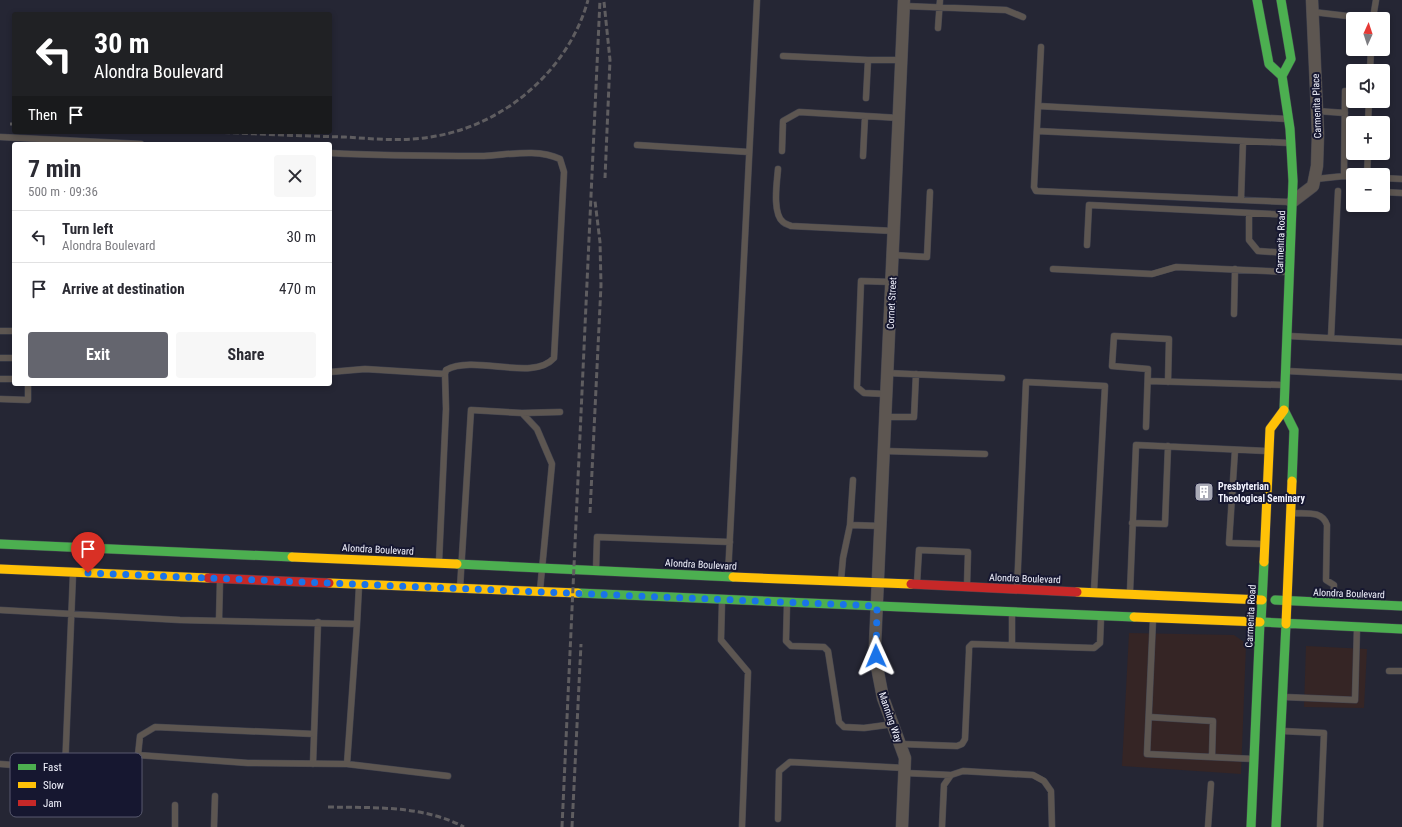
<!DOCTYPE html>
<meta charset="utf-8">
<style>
:root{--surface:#fff;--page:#f7f7f7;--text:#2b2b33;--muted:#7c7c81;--line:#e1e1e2;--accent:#64656e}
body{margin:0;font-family:"Roboto Condensed",sans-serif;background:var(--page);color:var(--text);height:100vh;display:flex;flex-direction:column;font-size:15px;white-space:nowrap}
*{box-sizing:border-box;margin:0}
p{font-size:13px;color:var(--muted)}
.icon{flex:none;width:22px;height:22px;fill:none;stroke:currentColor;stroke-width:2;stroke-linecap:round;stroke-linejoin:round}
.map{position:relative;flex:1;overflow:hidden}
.sheet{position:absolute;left:12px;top:142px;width:320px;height:244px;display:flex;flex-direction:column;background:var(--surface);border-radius:4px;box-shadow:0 2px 6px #0003}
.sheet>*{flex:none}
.guide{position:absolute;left:12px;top:12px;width:320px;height:122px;border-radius:4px;box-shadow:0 2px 6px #0003;background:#202124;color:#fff;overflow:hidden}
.needle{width:26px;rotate:3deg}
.buttons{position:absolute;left:1346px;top:12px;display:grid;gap:8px}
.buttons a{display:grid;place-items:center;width:44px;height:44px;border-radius:4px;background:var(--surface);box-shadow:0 2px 6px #0003;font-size:20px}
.pin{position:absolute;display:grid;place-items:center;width:34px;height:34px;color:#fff;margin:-41px -17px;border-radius:50% 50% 50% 0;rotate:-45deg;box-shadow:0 0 4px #0007}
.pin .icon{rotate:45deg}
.me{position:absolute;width:44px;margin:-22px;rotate:359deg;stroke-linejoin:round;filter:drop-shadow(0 0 3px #0008)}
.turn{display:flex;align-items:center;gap:14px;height:84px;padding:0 16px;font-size:18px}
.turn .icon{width:52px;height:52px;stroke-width:2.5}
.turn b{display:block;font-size:28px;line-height:34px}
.then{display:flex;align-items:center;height:38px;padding:0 16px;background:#0003;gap:8px;font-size:15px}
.round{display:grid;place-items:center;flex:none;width:42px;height:42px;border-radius:4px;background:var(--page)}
.overview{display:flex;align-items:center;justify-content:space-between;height:68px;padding:0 16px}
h1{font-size:24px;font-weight:700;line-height:30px}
.action{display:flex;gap:8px;margin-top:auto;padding:8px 16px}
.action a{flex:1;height:46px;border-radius:4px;background:var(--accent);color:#fff;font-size:16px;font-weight:700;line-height:46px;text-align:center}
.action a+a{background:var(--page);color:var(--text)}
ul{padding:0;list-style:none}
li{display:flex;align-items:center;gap:12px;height:52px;padding:0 16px;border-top:1px solid var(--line)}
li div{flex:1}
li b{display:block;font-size:15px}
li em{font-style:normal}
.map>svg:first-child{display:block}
.commercial{fill:#352525}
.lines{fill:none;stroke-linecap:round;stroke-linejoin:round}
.lane-casing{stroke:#43444f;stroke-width:7}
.street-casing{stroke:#43444f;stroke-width:13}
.fast-casing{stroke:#43444f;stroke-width:10}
.slow-casing{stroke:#43444f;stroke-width:10}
.jam-casing{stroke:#43444f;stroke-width:10}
.lane{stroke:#5d5651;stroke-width:6}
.street{stroke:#5d5651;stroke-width:12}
.fast{stroke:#4caf50;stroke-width:9}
.slow{stroke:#ffc107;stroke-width:9}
.jam{stroke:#c62828;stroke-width:9}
.rail{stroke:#5f5d60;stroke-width:3;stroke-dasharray:6 3;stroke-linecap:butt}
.route{stroke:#1a73e8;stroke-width:7;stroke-dasharray:0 12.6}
.labels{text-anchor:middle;stroke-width:4;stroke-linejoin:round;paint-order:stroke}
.street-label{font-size:10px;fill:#f2f3fe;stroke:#161730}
.poi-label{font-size:10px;font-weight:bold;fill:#f2f3fe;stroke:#161730;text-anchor:start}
.key{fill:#161730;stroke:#58596e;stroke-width:1}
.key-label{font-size:11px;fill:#f2f3fe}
</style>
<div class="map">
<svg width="1402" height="827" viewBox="0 0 1402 827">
<rect width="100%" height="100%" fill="#252634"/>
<path class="commercial" d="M1129,633L1234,635L1244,642L1246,645L1241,774L1122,766Z
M1306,646L1367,649L1364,708L1304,707Z"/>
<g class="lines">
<g class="lane-casing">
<path id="lane" d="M904,6L1006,10L1023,17
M1313,12L1373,19
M1373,18L1376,0
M938,28L940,0
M1041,47L1034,187L1036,191L1289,202
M783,56L868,60H901
M1370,71L1371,49
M866,98L868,60
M1038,106L1287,119
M1317,111L1345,113
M1368,123L1369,101
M1037,131L1289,143
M0,137L141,144
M637,145L749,152
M782,151L783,121L799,112L899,118
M330,153C381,156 433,156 484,156C508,155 537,148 560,159L564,172L554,358C533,382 475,354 446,370L445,374
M863,156L865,116
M778,169C777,182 772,213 783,222C785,224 789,225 791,226L894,231
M1367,175L1368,153
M1344,176L1353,177
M1383,178L1402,179
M1316,179L1344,176L1345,91
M1383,192L1402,193
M1241,200L1243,141
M1249,213V240L1258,251L1287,253
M1087,245L1089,205L1290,215
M893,255L927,257L930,192
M1053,269L1152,274L1176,267L1288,272
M1234,314L1235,269
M0,331H14
M1289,336L1402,342
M1331,338L1338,191
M0,358H14
M1287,371L1402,377
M330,372L365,369L445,374L446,409L439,562
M887,373L1002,378
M0,379H14
M1148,381L1284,385
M886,394L864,393L857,387L861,281L892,282
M0,399L28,400V384
M522,413L560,412
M886,417H914L916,374
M1146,427L1148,369L1112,366L1114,336L1169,339L1168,382
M1235,450L1229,543L1262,544
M884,451L985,454
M1292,513C1306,514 1322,510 1327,525L1326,580L1334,585L1333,600
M1132,523L1165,524L1168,446
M850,525L853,480
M596,570L597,537L730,542
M728,575L757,0
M841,580L843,558L850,525L881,526
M917,583L919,550L968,552L967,585
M460,588L471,410L522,413L537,429L552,464L540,590
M1017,589L1026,382L1105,386L1094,591
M1130,592L1136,445L1267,451
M722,601L721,640L748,672L742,827
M787,604L786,641L791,646L824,647L828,651L839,722L844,727L864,728L894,724
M0,610L180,620L357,624L347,764L248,763L138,755L135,766L118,773L0,764
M1153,619L1147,754L1254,759
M219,621L220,580
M357,624L359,586
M1012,644V614
M1389,671H1402
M1284,697L1355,700L1357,628
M1149,717L1213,721L1212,757
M1282,731L1324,733L1320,827
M901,744L957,746L962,744L965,739L969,652V647L972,644L1094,648L1100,643L1101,617
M138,755L140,736L155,727L314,734
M313,764L318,622
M347,764L448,776
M65,769L73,574
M905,773L951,775
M778,819L779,771L790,762L905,768
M175,827V805
M214,827L215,796
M942,827L944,785L951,775L963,771L1033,775L1044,781L1051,791L1052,827
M1208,827L1211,784"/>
</g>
<g class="street-casing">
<path id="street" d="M1292,202L1313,186L1317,166L1318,134L1312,0
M902,827L905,758L883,698L877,667L875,645L904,0"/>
</g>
<g class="fast-casing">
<path id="fast" d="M1257,0L1269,64L1282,76
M1281,0L1291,59L1282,76L1290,129L1293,181L1284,410L1294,430L1292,481
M0,544L292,557
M1264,562L1261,622L1402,629
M457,564L733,577
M578,593L1134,617
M1275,600L1402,606
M1251,827L1260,622
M1276,827L1286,624"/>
</g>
<g class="slow-casing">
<path id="slow" d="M292,557L457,564
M1264,562L1270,429L1284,410
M0,569L208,578
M733,577L911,584
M329,583L578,593
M1077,592L1262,600
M1134,617L1260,622
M1286,624L1292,481"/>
</g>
<g class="jam-casing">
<path id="jam" d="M208,578L329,583
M911,584L1077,592"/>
</g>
<use href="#lane" class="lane"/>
<use href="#street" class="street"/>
<use href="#fast" class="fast"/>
<use href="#slow" class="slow"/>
<use href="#jam" class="jam"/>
<path class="rail" d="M604,2L610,60L605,178
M10,124H14
M215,132C258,134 302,136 345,137C375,139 406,142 436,136C506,124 569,69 588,0
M590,513L601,285L600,242L595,201
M328,807C374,808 422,805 464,827
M562,827L600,0
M572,827L581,644"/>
</g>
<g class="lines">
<path class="route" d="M88,573L877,606L876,656"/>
</g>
<defs>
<g id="building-square" transform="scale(1)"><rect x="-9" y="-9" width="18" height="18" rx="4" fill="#aaabb7" stroke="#161730"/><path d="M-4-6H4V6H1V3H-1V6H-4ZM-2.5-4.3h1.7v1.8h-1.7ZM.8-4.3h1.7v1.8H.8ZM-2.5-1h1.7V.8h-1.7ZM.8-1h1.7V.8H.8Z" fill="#fff"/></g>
</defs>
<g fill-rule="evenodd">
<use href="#building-square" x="1204" y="492"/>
</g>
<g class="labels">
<g class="street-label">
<text transform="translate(1316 106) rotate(-92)" y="4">Carmenita Place</text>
<text transform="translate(1280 242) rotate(-88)" y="4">Carmenita Road</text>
<text transform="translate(891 303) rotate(-87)" y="4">Cornet Street</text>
<text transform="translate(378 549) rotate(3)" y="4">Alondra Boulevard</text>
<text transform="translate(701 564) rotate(3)" y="4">Alondra Boulevard</text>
<text transform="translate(1025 578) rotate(2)" y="4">Alondra Boulevard</text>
<text transform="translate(1349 593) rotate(2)" y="4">Alondra Boulevard</text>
<text transform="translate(1250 616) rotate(-87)" y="4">Carmenita Road</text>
<text transform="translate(891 717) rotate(71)" y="4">Manning Way</text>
</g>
<g class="poi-label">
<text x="1218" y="490">Presbyterian<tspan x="1218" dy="12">Theological Seminary</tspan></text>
</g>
</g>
<rect x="10" y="753" width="132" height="64" rx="6" class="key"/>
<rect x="18" y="764" width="18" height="6" fill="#4caf50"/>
<rect x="18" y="782" width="18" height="6" fill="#ffc107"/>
<rect x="18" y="800" width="18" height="6" fill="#c62828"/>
<g class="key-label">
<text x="43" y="771">Fast</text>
<text x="43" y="789">Slow</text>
<text x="43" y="807">Jam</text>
</g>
</svg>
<div class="buttons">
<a><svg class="needle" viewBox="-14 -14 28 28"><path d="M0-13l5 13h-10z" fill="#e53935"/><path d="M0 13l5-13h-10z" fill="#7c7c81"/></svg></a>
<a><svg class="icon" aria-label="sound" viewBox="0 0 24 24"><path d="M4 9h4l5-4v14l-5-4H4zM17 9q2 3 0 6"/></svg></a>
<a>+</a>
<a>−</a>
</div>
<div class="pin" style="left:88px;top:573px;background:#d93025"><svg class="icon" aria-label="arrive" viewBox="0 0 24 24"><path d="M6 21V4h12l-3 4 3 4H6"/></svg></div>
<svg class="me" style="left:876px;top:656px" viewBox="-20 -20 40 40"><path d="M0-17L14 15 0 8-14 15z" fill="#1a73e8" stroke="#fff" stroke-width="4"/></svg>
<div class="guide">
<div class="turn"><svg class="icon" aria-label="left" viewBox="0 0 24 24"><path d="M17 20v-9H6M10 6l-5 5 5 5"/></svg><div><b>30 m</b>Alondra Boulevard</div></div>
<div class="then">Then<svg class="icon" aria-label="arrive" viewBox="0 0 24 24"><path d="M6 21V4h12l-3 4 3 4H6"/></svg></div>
</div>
<section class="sheet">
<div class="overview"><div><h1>7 min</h1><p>500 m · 09:36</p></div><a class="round"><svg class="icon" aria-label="close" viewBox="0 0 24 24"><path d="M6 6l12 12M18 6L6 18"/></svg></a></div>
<ul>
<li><svg class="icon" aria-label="left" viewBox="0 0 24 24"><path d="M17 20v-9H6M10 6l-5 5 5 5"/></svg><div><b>Turn left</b><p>Alondra Boulevard</p></div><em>30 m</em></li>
<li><svg class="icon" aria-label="arrive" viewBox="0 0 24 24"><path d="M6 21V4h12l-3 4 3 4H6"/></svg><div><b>Arrive at destination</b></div><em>470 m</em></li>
</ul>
<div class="action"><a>Exit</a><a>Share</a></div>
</section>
</div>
